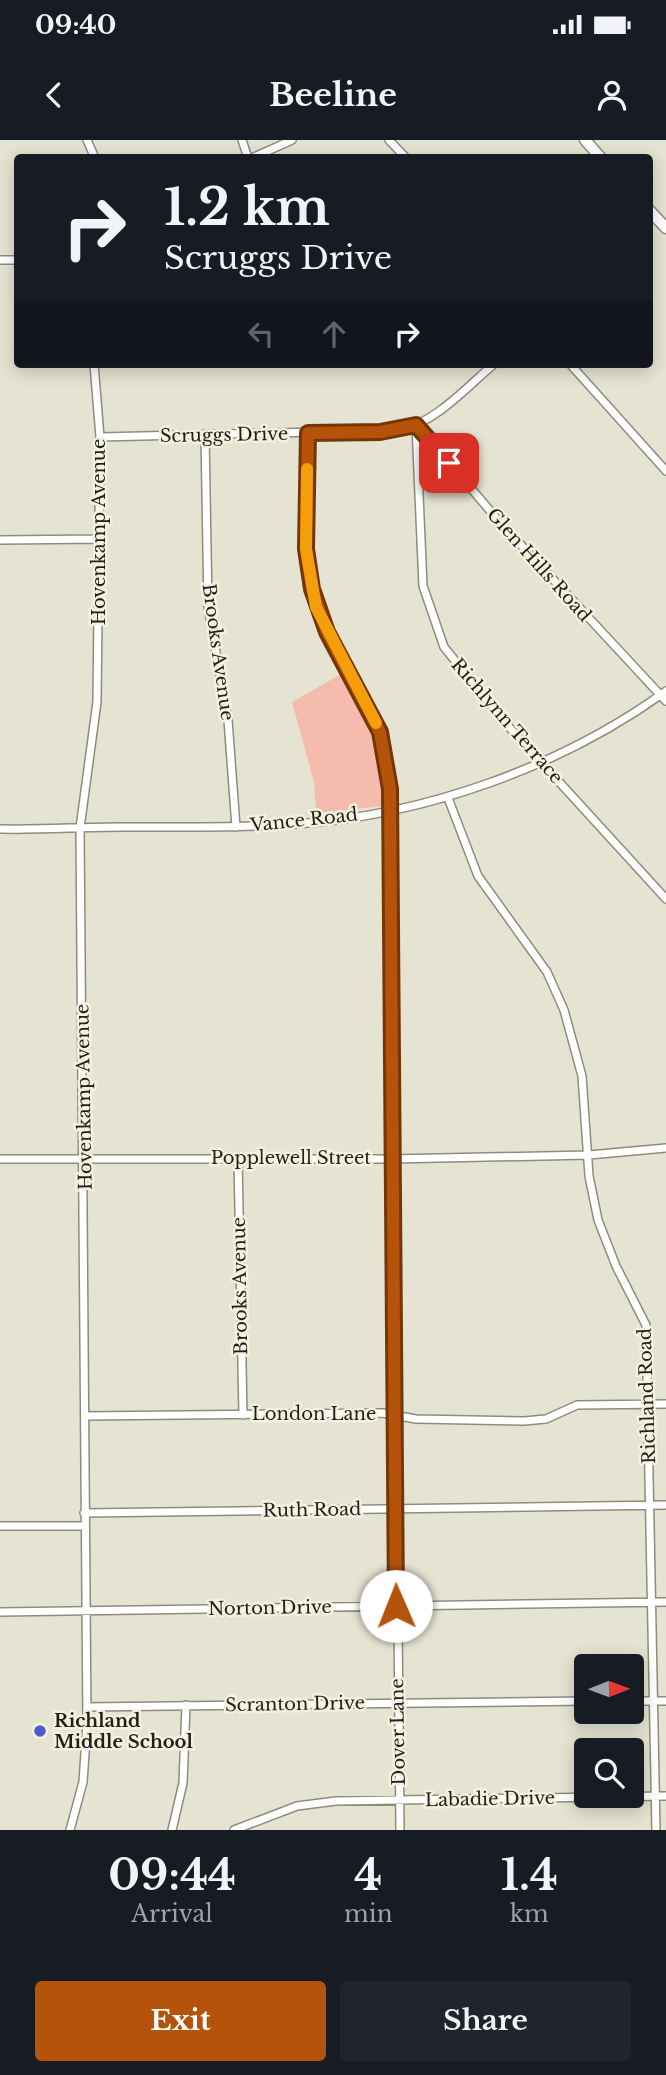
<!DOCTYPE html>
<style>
:root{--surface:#171b24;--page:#20242c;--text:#f1f3f6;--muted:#9ea1a6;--accent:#b45309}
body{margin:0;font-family:"Libre Baskerville",serif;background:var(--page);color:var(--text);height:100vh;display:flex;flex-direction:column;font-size:26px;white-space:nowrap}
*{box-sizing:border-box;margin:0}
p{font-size:23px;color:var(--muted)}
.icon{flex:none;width:38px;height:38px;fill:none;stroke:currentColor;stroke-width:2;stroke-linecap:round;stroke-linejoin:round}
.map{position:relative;height:1690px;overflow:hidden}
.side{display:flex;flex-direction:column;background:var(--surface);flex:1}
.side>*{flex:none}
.hud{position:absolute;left:14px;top:14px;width:639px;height:214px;border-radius:7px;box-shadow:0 4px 18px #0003;background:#171b24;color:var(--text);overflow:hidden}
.needle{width:46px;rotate:89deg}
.controls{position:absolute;left:574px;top:1514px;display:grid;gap:14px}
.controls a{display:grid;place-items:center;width:70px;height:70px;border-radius:7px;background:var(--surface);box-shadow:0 4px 18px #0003;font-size:35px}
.pin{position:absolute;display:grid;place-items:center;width:60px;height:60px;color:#fff;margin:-30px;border-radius:14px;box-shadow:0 4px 10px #0006}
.me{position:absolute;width:77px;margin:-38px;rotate:359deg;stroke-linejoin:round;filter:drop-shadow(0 0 5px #0008)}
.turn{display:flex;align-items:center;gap:24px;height:147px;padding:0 35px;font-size:32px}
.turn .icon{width:91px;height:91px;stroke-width:2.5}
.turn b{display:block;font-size:49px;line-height:60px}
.lanes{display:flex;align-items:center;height:66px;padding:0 35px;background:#0003;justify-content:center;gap:35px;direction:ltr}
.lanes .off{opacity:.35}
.eta{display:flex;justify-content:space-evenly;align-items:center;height:119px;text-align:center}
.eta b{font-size:42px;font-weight:800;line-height:49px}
.action{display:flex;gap:14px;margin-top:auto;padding:14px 35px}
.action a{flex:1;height:80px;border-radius:7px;background:var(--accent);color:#fff;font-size:28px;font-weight:800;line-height:80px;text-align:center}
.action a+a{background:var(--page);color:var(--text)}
.status{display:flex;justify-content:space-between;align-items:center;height:49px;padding:0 35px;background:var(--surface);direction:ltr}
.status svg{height:19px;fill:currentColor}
header{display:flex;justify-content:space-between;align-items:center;height:91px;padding:0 35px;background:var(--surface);font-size:32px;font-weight:800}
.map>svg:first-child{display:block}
.green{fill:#f5bbac}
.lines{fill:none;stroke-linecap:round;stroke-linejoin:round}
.minor-casing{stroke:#8e8d7c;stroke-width:10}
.major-casing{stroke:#8e8d7c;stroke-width:13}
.minor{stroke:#fff;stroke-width:7}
.major{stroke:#fff;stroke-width:10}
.route-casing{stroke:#753606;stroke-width:18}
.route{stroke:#b45309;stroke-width:12}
.slow{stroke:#f59e0b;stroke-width:12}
.poi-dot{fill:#4d5cd1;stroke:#f3f1df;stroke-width:2.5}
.labels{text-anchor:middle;stroke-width:5;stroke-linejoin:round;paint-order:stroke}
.street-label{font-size:18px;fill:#201f18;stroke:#f3f1df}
.poi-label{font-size:18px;font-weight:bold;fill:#201f18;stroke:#f3f1df;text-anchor:start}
</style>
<div class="status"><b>09:40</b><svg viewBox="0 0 49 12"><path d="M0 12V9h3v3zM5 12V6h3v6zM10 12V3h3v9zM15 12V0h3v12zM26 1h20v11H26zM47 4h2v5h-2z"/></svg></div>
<header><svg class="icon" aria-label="back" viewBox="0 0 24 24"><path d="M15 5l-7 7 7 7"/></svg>Beeline<svg class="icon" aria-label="person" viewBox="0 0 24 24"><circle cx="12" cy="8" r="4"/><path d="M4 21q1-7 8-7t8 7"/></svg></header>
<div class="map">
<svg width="666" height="1690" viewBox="0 0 666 1690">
<rect width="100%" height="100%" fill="#e5e4d2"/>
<path class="green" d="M343,533C370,575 384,616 384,666L316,673L314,642L292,562Z"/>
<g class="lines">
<g class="minor-casing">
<path id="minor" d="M87,0L95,18
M242,0L248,18
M389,0L406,18
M252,18L292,0
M0,120H18
M570,224L666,331
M416,285L423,446L444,507L509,587L666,759
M417,285L498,380L666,561
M308,293L306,409L312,449L327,492L380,592L390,649L400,1690
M205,295L208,467L228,580L236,687
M100,297L400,290C435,283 467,247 494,224
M0,400L100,399
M448,658L478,736L547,832L564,870L582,936L589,1036L598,1080L616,1126L646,1185L656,1690
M0,689C41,690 81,687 122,687C180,687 238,688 297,684C425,675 561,627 666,551
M238,1018L243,1275
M0,1019H391L589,1015L666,1008
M85,1276L382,1273L416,1279L524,1281L546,1279L577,1265L666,1264
M84,1373L666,1365
M0,1386H85
M0,1472L666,1462
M632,1561H666
M87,1567L586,1561
M70,1690L83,1642L87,1584L80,688L97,562L100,297L94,224
M172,1690L183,1643L186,1565
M234,1690L297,1666L336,1661L666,1656"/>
</g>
<g class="major-casing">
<path id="major" d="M585,0L601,18
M649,70L666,88"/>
</g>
<use href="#minor" class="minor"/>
<use href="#major" class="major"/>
</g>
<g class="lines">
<g class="route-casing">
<path id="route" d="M396,1466L390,649L380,592L327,492L312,449L306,409L308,293L380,292L416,285L449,323"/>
</g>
<use href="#route" class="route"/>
<path class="slow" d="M307,329L306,409L316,467L376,583"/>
</g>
<circle class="poi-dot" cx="40" cy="1591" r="7"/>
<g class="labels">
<g class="street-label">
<text transform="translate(224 295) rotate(-1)" y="6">Scruggs Drive</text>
<text transform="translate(99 392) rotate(-90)" y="6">Hovenkamp Avenue</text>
<text transform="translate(539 425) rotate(48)" y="6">Glen Hills Road</text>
<text transform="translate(218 512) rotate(82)" y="6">Brooks Avenue</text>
<text transform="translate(507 581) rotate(49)" y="6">Richlynn Terrace</text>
<text transform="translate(304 680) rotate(-6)" y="6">Vance Road</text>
<text transform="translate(84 957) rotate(-91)" y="6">Hovenkamp Avenue</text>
<text x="291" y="1024">Popplewell Street</text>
<text transform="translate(240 1146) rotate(-91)" y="6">Brooks Avenue</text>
<text transform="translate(647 1256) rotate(-92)" y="6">Richland Road</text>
<text x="314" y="1280">London Lane</text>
<text transform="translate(312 1370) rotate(-1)" y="6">Ruth Road</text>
<text transform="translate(270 1468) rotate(-1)" y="6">Norton Drive</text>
<text transform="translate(295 1564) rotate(-1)" y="6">Scranton Drive</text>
<text transform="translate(398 1592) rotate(-91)" y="6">Dover Lane</text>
<text transform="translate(490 1659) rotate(-1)" y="6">Labadie Drive</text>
</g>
<g class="poi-label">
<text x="54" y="1587">Richland<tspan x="54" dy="21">Middle School</tspan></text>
</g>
</g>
</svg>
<div class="controls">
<a><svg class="needle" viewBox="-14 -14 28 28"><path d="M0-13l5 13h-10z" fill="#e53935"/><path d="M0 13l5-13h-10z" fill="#9ea1a6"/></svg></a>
<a><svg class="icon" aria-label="search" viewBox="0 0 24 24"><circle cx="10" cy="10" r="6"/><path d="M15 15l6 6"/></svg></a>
</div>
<div class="pin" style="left:449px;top:323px;background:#d93025"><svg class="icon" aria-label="arrive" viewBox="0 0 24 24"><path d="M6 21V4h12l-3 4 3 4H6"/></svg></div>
<svg class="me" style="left:396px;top:1466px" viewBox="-20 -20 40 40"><circle r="19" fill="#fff"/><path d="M0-13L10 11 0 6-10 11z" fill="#b45309"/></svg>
<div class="hud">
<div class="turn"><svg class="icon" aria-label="right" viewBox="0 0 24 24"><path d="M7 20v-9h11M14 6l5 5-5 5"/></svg><div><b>1.2 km</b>Scruggs Drive</div></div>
<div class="lanes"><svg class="icon off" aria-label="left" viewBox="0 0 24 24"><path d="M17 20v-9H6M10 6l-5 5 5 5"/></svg><svg class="icon off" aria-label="ahead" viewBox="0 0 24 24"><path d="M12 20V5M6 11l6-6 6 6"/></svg><svg class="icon" aria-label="right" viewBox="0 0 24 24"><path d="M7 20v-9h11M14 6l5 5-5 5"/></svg></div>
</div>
</div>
<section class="side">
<div class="eta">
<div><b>09:44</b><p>Arrival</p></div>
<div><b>4</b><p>min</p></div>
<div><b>1.4</b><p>km</p></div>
</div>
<div class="action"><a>Exit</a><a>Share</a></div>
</section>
